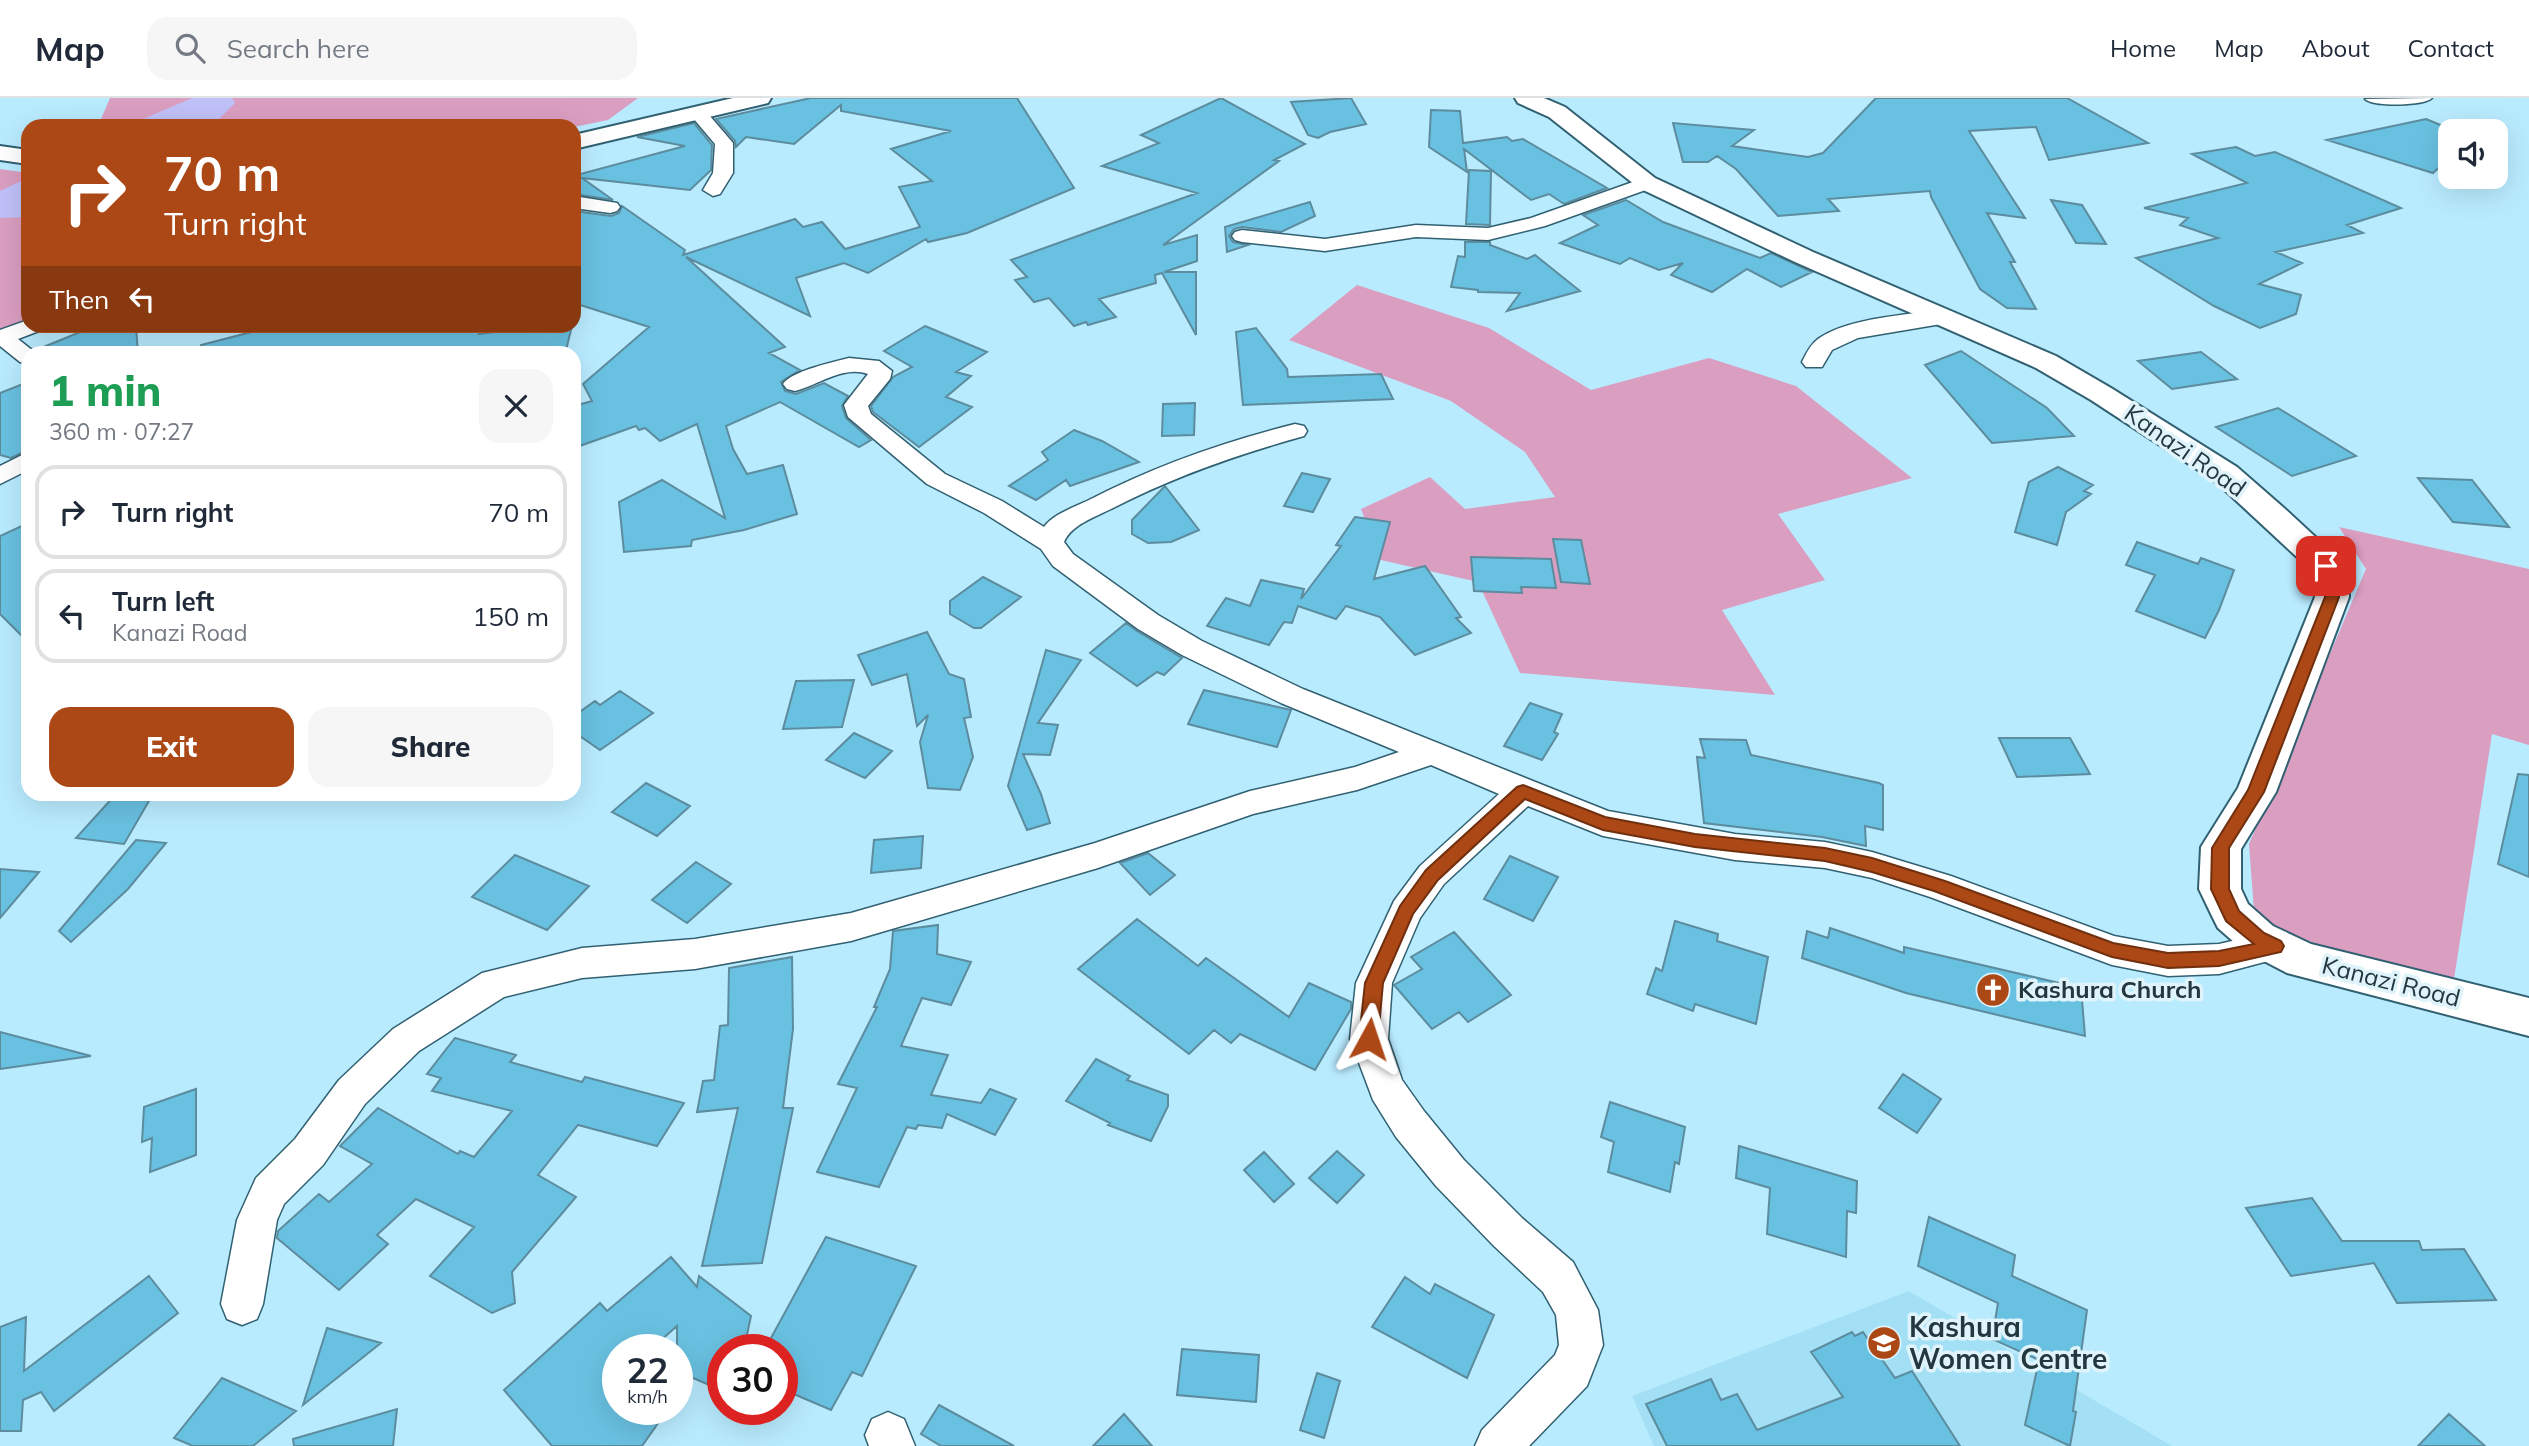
<!DOCTYPE html>
<meta charset="utf-8">
<style>
:root{--surface:#fff;--page:#f6f6f7;--text:#1f2937;--muted:#747a83;--line:#e0e1e3;--accent:#ac4815}
body{margin:0;font-family:Mulish,sans-serif;background:var(--page);color:var(--text);height:100vh;display:flex;flex-direction:column;font-size:26px;white-space:nowrap}
*{box-sizing:border-box;margin:0}
p{font-size:23px;color:var(--muted)}
.icon{flex:none;width:38px;height:38px;fill:none;stroke:currentColor;stroke-width:2;stroke-linecap:round;stroke-linejoin:round}
.map{position:relative;flex:1;overflow:hidden}
.sheet{position:absolute;left:21px;top:248px;width:560px;height:455px;display:flex;flex-direction:column;background:var(--surface);border-radius:21px;box-shadow:0 7px 28px #0002}
.sheet>*{flex:none}
.banner{position:absolute;left:21px;top:21px;width:560px;height:214px;border-radius:21px;box-shadow:0 7px 28px #0002;background:#ac4815;color:#fff;overflow:hidden}
.tools{position:absolute;left:2438px;top:21px;display:grid;gap:14px}
.tools a{display:grid;place-items:center;width:70px;height:70px;border-radius:14px;background:var(--surface);box-shadow:0 7px 28px #0002;font-size:35px}
.speed{position:absolute;left:602px;top:1236px;display:flex;gap:14px;font-size:35px;font-weight:700;text-align:center}
.speed>*{display:grid;place-content:center;width:91px;height:91px;border-radius:50%;background:var(--surface);box-shadow:0 7px 28px #0002;line-height:1}
.speed small{font-size:18px;font-weight:400}
.speed .limit{border:10px solid #d22;background:#fff;color:#111}
.pin{position:absolute;display:grid;place-items:center;width:60px;height:60px;color:#fff;margin:-30px;border-radius:14px;box-shadow:0 4px 10px #0006}
.me{position:absolute;width:77px;margin:-38px;rotate:5deg;stroke-linejoin:round;filter:drop-shadow(0 0 5px #0008)}
.turn{display:flex;align-items:center;gap:24px;height:147px;padding:0 28px;font-size:32px}
.turn .icon{width:91px;height:91px;stroke-width:2.5}
.turn b{display:block;font-size:49px;line-height:60px}
.then{display:flex;align-items:center;height:66px;padding:0 28px;background:#0003;gap:14px;font-size:26px}
.round{display:grid;place-items:center;flex:none;width:74px;height:74px;border-radius:21px;background:var(--page)}
.overview{display:flex;align-items:center;justify-content:space-between;height:119px;padding:0 28px}
h1{font-size:42px;font-weight:800;line-height:52px;color:#1e9e55}
.cta{display:flex;gap:14px;margin-top:auto;padding:14px 28px}
.cta a{flex:1;height:80px;border-radius:21px;background:var(--accent);color:#fff;font-size:28px;font-weight:800;line-height:80px;text-align:center}
.cta a+a{background:var(--page);color:var(--text)}
ul{padding:0;list-style:none}
li{display:flex;align-items:center;gap:21px;height:94px;margin:0 14px 10px;padding:0 14px;border:4px solid var(--line);border-radius:21px}
li div{flex:1}
li b{display:block;font-size:26px}
li em{font-style:normal}
header{display:flex;align-items:center;gap:42px;box-sizing:border-box;height:98px;padding:0 35px;background:var(--surface);border-bottom:2px solid var(--line)}
header strong{font-size:33px}
nav{display:flex;gap:38px;margin-inline-start:auto;font-size:24px}
.search{width:490px;height:63px;background:var(--page);display:flex;align-items:center;gap:18px;box-sizing:border-box;padding:0 24px;border-radius:21px;color:var(--muted);font-size:26px}
.map>svg:first-child{display:block}
.built{fill:#a4e0f5}
.green{fill:#da9ec1}
.water{fill:#bfc1f8}
.building{fill:#69c1e1;stroke:#5c8c9d;stroke-width:2}
.lines{fill:none;stroke-linecap:round;stroke-linejoin:round}
.minor-casing{stroke:#316071;stroke-width:3}
.major-casing{stroke:#316071;stroke-width:4}
.minor{fill:#fff;fill-rule:evenodd}
.major{fill:#fff;fill-rule:evenodd}
.route{fill:#ac4815;stroke:#702f0e;stroke-width:2}
.labels{text-anchor:middle;stroke-width:7;stroke-linejoin:round;paint-order:stroke}
.street-label{font-size:24px;fill:#22373e;stroke:#dff3fb}
.poi-label{font-size:24px;font-weight:bold;fill:#22373e;stroke:#dff3fb;text-anchor:start}
.near-poi-label{font-size:28px;font-weight:bold;fill:#22373e;stroke:#dff3fb;text-anchor:start}
</style>
<header>
<strong>Map</strong>
<div class="search"><svg class="icon" aria-label="search" viewBox="0 0 24 24"><circle cx="10" cy="10" r="6"/><path d="M15 15l6 6"/></svg>Search here</div>
<nav><a>Home</a><a>Map</a><a>About</a><a>Contact</a></nav>
</header>
<div class="map">
<svg width="2529" height="1348" viewBox="0 0 2529 1348">
<rect width="100%" height="100%" fill="#b9ebff"/>
<path class="built" d="M1909,1193L2172,1348H1654L1632,1298Z"/>
<path class="green" d="M110,0H638L608,22L574,29L98,28Z
M0,71L28,75V222L0,231Z
M1357,187L1489,230L1591,292L1709,260L1796,288L1912,380L1778,416L1825,482L1722,512L1775,597L1520,575L1478,484L1381,462L1361,411L1430,379L1465,411L1555,399L1525,354L1451,303L1289,242Z
M2339,429L2529,471V647L2492,636L2454,881L2293,846L2254,813L2249,746L2366,471Z"/>
<path class="water" d="M192,0H232L235,5L212,28H127Z
M28,80V119L0,120V93Z"/>
<path class="building" d="M811,0H1017L1074,90L967,135L928,144L926,141L868,175L844,165L796,180L810,218L686,159L785,249L769,255L800,272L781,284L785,293L796,296L824,285L848,298L842,308L846,320L871,342L859,349L780,304L726,328L733,351L747,376L783,367L797,416L744,432L692,442L691,448L624,454L619,404L662,382L725,420L697,326L660,343L645,330L639,332L636,328L574,350V308L592,303L583,286L649,229L574,205V113L611,118L619,115L622,108L685,152L683,157L795,121L803,129L822,124L845,151L920,129L899,89L932,83L891,51L951,33L841,13V7L794,46L746,39L736,49L735,43L716,21Z
M1221,0L1305,46L1274,62L1279,63L1163,147L1197,137V163L1164,174H1196V237L1162,175L1155,177L1156,185L1099,201L1116,219L1088,227L1086,224L1074,228L1049,200L1034,204L1015,182L1027,179L1011,162L1197,95L1102,68L1159,45L1141,37Z
M1351,0L1366,26L1330,34L1318,40L1308,37L1291,4Z
M1876,0H2067L2148,45L2049,62L2036,29L1969,33L2025,120L1987,115L2015,164H2010L2036,211L2007,210L1980,191L1931,99L1930,93L1828,101L1839,113L1778,118L1736,71L1717,58L1708,64H1683L1673,25L1754,32L1732,48L1808,59L1823,55Z
M1431,12L1460,13L1463,45L1507,39L1512,43L1523,41L1607,90L1564,106L1549,96L1531,102L1464,51L1467,74L1429,49Z
M2426,21L2455,33H2450V59L2433,75L2327,42Z
M694,25L712,47L711,72L690,92L582,80L613,102L574,96V75L577,77L685,48L637,39Z
M2236,49L2255,58L2275,54L2401,110L2347,127L2363,135L2276,154L2302,165L2259,186L2301,197L2296,216L2260,230L2214,208L2136,160L2218,140L2180,127L2188,120L2144,110L2247,85L2192,56Z
M1469,72L1491,73L1490,127L1466,126Z
M1626,102L1663,124L1760,160L1771,155L1812,174L1781,189L1747,171L1712,194L1671,177L1683,165L1659,172L1630,160L1620,166L1560,145L1598,127L1583,117Z
M2051,102L2082,107L2106,146L2076,145Z
M1310,104L1315,118L1281,134L1242,129L1234,131L1229,138L1233,144L1248,147L1227,154L1225,129Z
M1465,144H1490V147L1527,161L1535,157L1580,193L1507,213L1520,195L1478,194V192L1451,189L1458,158L1465,159Z
M95,228H136L138,256H39L36,252Z
M275,228H483L479,236L542,228H572L565,256H202L201,247Z
M925,228L987,254L956,274L971,278L946,299L972,309L919,349L873,314L871,308L893,279L912,269L884,253Z
M1256,230L1287,271L1288,279L1381,276L1393,301L1243,307L1236,234Z
M1961,253L2047,310L2074,338L1992,345L1925,267Z
M2201,254L2237,281L2172,291L2138,263Z
M28,284V352L11,360L0,357V295Z
M1195,305L1194,337L1162,338L1163,306Z
M2278,310L2356,358L2292,378L2216,329Z
M1074,332L1102,343L1139,364L1070,388L1066,382L1036,402L1009,388L1048,362L1042,354Z
M2058,369L2093,387L2084,393L2091,396L2066,414L2057,447L2015,434L2029,384Z
M1302,375L1330,381L1313,414L1284,408Z
M2418,380L2472,382L2509,429L2453,424Z
M1165,388L1199,432L1171,444L1148,445L1132,436V422Z
M1355,419L1390,424L1374,481L1425,468L1461,519L1456,520L1471,535L1415,557L1380,519L1346,508L1336,521L1298,508L1292,525L1284,524L1269,547L1207,528L1226,500L1250,508L1261,482L1304,491L1301,501L1341,448L1336,447Z
M28,425V544L0,516V438Z
M1553,441L1581,442L1590,486L1561,484Z
M2137,444L2198,466L2201,460L2234,472L2219,512L2205,540L2136,513L2155,477L2126,467Z
M1471,459L1551,461L1556,490L1521,489L1522,495L1474,493Z
M983,479L1021,499L981,530H974L950,516V503Z
M1126,525L1137,533L1182,560L1164,577L1157,574L1137,588L1090,555Z
M927,534L949,576L964,581L971,619L964,620L973,659L960,692L928,690L920,644L928,617L917,628L907,576L872,587L858,557Z
M1046,552L1081,562L1038,625L1058,627L1050,657L1023,656L1041,696L1050,725L1027,732L1008,688Z
M854,582L842,629L783,631L796,583Z
M1204,592L1291,612L1277,649L1188,626Z
M620,593L653,615L600,652L574,634V618L595,603L600,607Z
M1530,605L1562,616L1554,634L1558,636L1542,662L1504,648Z
M854,635L892,653L865,680L826,662Z
M1999,640H2070L2090,676L2017,679Z
M1700,641L1746,642L1751,657L1879,685L1883,687V732L1865,728L1866,748L1822,739L1704,725L1697,659L1705,660Z
M2518,676L2529,677V779L2498,766Z
M646,685L690,708L657,738L612,714Z
M116,696H153L124,746L76,740Z
M923,738L921,770L871,775L874,742Z
M136,742L166,745L128,791L71,844L59,833Z
M1148,755L1175,777L1150,797L1120,765Z
M515,757L589,788L547,832L472,799Z
M1510,758L1558,779L1533,823L1484,801Z
M696,764L731,786L687,825L652,802Z
M0,771L39,774L0,820Z
M1137,821L1198,868L1206,860L1289,919L1309,885L1351,904V911L1315,972L1240,936L1231,945L1214,932L1189,956L1078,871Z
M1675,823L1718,836L1717,843L1768,859L1756,926L1695,906L1693,913L1647,896L1656,870L1662,873Z
M938,827L937,856L971,864L951,907L922,900L901,948L948,957L931,997L981,1005L990,991L1016,1001L995,1037L947,1016L942,1030L918,1027L916,1031L907,1029L879,1089L817,1074L857,990L838,986L877,909H874L890,871L893,833Z
M1830,830L1904,855V849L2081,890L2085,938L1906,895L1802,860L1807,833L1828,840Z
M1454,834L1511,897L1468,924L1459,914L1432,931L1394,887L1422,871L1411,859Z
M792,859L793,931L783,1010H793L762,1165L702,1168L738,1010L697,1014L703,983L714,982L720,928L728,927L729,870Z
M0,934L91,958L0,971Z
M455,940L516,957L510,964L582,984L585,979L684,1005L657,1048L578,1027L538,1077L576,1099L512,1174L515,1205L492,1215L430,1178L474,1129L416,1101L377,1137L388,1146L339,1192L277,1140L278,1133L319,1096L329,1104L372,1066L340,1048L378,1010L458,1056L460,1053L474,1059L512,1013L432,993L441,980L427,976Z
M1096,961L1130,978L1127,982L1168,997V1008L1151,1043L1108,1027L1110,1025L1066,1003Z
M1903,976L1941,1001L1917,1035L1879,1010Z
M196,991V1057L150,1074L152,1040L142,1044L144,1009Z
M1610,1004L1685,1029L1679,1066L1675,1064L1670,1094L1608,1074L1614,1044L1601,1039Z
M1739,1048L1857,1083L1856,1115L1847,1113L1846,1159L1767,1136L1770,1090L1736,1080Z
M1337,1053L1364,1077L1337,1105L1309,1080Z
M1264,1054L1294,1086L1274,1104L1244,1072Z
M2312,1100L2342,1143H2419L2422,1152L2464,1151L2496,1202L2397,1205L2374,1165L2291,1178L2246,1110Z
M1929,1119L2015,1157L2012,1178L2087,1212L2073,1313L2076,1314L2070,1348L2025,1327L2039,1262L1992,1241L1998,1205L1918,1168Z
M826,1139L916,1168L862,1278L852,1274L831,1312L782,1291V1251H765Z
M671,1159L697,1189L699,1178L751,1218L744,1251H723V1293L677,1273V1228L651,1251H618V1311H668L642,1348H552L504,1292L600,1205L607,1213Z
M149,1178L178,1215L54,1313L41,1294L23,1302L21,1333H0V1229L26,1219L24,1273Z
M1405,1179L1430,1196L1435,1186L1494,1217L1467,1280L1372,1229Z
M327,1230L381,1245L303,1307Z
M1852,1234L1855,1238L1863,1234L1895,1280L1912,1273L1960,1348H1667L1646,1306L1711,1281L1721,1302L1737,1296L1757,1332L1843,1299L1811,1254Z
M1182,1251L1259,1257L1256,1304L1177,1297Z
M1317,1275L1340,1283L1324,1340L1300,1332Z
M222,1280L296,1313L253,1348H193L174,1340Z
M939,1307L1014,1348H941L921,1336Z
M397,1311L393,1348H294L293,1341Z
M1124,1316L1152,1348H1093Z
M2449,1316L2485,1348H2418Z"/>
<g class="lines">
<g class="minor-casing">
<path id="minor" d="M2432,0C2424,8 2373,9 2365,1Z
M697,9L703,10L733,45V75L720,96L713,98L703,92L713,75L715,46L688,14Z
M1647,79L1657,85L1654,89L1545,128L1488,142L1416,139L1325,153L1242,144L1235,142L1232,138L1235,134L1242,132L1325,141L1416,127L1488,130L1531,120Z
M574,98L617,105L620,109L617,113L610,115L574,110Z
M1945,212L1953,214L1956,219L1953,224L1858,240L1832,252L1822,269H1806L1802,264C1806,256 1810,247 1818,241C1847,220 1909,216 1945,212Z
M28,222V228H42L39,233L18,241L37,256H28V266L20,264L0,248V232Z
M849,260L879,263L892,273L890,281L868,308L871,316L945,376L1002,403L1044,429C1053,416 1075,409 1089,402C1155,368 1223,344 1295,326L1304,328L1307,333L1304,338C1236,357 1173,379 1111,411C1095,419 1071,427 1064,444L1073,456L1158,517L1202,543L1303,591L1608,713L1735,736L1825,744L1872,754L1951,778L2114,838L2168,848L2219,846L2275,833L2287,838L2293,848L2287,858L2219,876L2168,878L2112,867L1930,799L1872,780L1825,770L1735,762L1603,738L1528,708L1444,786L1420,820L1392,885L1388,941L1402,982L1424,1013L1464,1062L1522,1120L1573,1164L1598,1212L1603,1247L1587,1288L1529,1348H1475L1482,1332L1555,1257L1559,1247L1556,1217L1543,1194L1494,1148L1436,1088L1396,1039L1373,1002L1350,941L1356,885L1394,803L1420,768L1499,696L1431,667L1357,692L1253,716L1098,770L851,843L695,871L582,880L504,899L419,953L365,1006L323,1067L284,1106L277,1122L263,1206L257,1221L242,1227L227,1221L221,1206L237,1122L256,1080L295,1041L339,982L393,931L482,875L582,850L695,841L851,815L1095,745L1250,693L1355,669L1399,654L1281,605L1182,557L1138,531L1053,468L1041,451L984,415L927,386L848,319L844,307L868,276C844,267 818,287 795,293L787,291L783,286C792,273 833,264 849,260Z
M28,354V372L0,386V368Z
M888,1314L904,1321L915,1348H869L865,1337L872,1321Z"/>
</g>
<g class="major-casing">
<path id="major" d="M733,0H771L768,5L574,51V37Z
M1515,0H1544L1565,9L1655,80L1813,154L2056,258L2111,290L2237,369L2284,410L2338,460L2348,478L2349,499L2276,694L2241,751V791L2248,806L2273,828L2311,846L2529,900V938L2287,875L2243,852L2218,830L2212,818L2199,791L2201,749L2238,690L2315,499L2312,473L2215,383L2091,302L2036,270L1795,164L1639,90L1549,19L1518,5Z
M0,48L28,52V66L0,62Z"/>
</g>
<use href="#minor" class="minor"/>
<use href="#major" class="major"/>
</g>
<path class="route" d="M2326,463L2331,465L2338,478L2339,499L2264,694L2229,750V791L2239,813L2264,835L2281,843L2284,848L2281,854L2219,868L2168,870L2112,859L1934,793L1872,774L1825,763L1695,749L1603,732L1525,701L1438,782L1413,816L1383,885L1378,941L1375,947L1369,949L1362,947L1359,941L1365,885L1400,808L1426,772L1517,689L1523,687L1605,719L1695,736L1825,750L1872,760L1945,783L2113,845L2168,855L2219,853L2254,846L2226,823L2211,791L2212,750L2248,692L2325,499L2324,478L2319,468Z"/>
<defs>
<g id="church-disc" transform="scale(1.75)"><circle r="9.5" fill="#ac4815" stroke="#dff3fb"/><path d="M-1.2-6h2.4v3.5h3.3v2.4h-3.3V6h-2.4V-.1h-3.3v-2.4h3.3Z" fill="#fff"/></g>
<g id="school-disc" transform="scale(1.75)"><circle r="9.5" fill="#ac4815" stroke="#dff3fb"/><path d="M0-5L7-2L0 1L-7-2ZM-4 1L0 2.5L4 1V4Q0 6-4 4Z" fill="#fff"/></g>
</defs>
<g fill-rule="evenodd">
<use href="#church-disc" x="1993" y="892"/>
<use href="#school-disc" x="1884" y="1245"/>
</g>
<g class="labels">
<g class="street-label">
<text transform="translate(2185 353) rotate(35)" y="8">Kanazi Road</text>
<text transform="translate(2391 884) rotate(14)" y="8">Kanazi Road</text>
</g>
<g class="poi-label">
<text x="2018" y="900">Kashura Church</text>
</g>
<g class="near-poi-label">
<text x="1909" y="1239">Kashura<tspan x="1909" dy="32">Women Centre</tspan></text>
</g>
</g>
</svg>
<div class="tools">
<a><svg class="icon" aria-label="sound" viewBox="0 0 24 24"><path d="M4 9h4l5-4v14l-5-4H4zM17 9q2 3 0 6"/></svg></a>
</div>
<div class="speed"><div>22<small>km/h</small></div><div class="limit">30</div></div>
<div class="pin" style="left:2326px;top:468px;background:#d93025"><svg class="icon" aria-label="arrive" viewBox="0 0 24 24"><path d="M6 21V4h12l-3 4 3 4H6"/></svg></div>
<svg class="me" style="left:1369px;top:941px" viewBox="-20 -20 40 40"><path d="M0-17L14 15 0 8-14 15z" fill="#ac4815" stroke="#fff" stroke-width="4"/></svg>
<div class="banner">
<div class="turn"><svg class="icon" aria-label="right" viewBox="0 0 24 24"><path d="M7 20v-9h11M14 6l5 5-5 5"/></svg><div><b>70 m</b>Turn right</div></div>
<div class="then">Then<svg class="icon" aria-label="left" viewBox="0 0 24 24"><path d="M17 20v-9H6M10 6l-5 5 5 5"/></svg></div>
</div>
<section class="sheet">
<div class="overview"><div><h1>1 min</h1><p>360 m · 07:27</p></div><a class="round"><svg class="icon" aria-label="close" viewBox="0 0 24 24"><path d="M6 6l12 12M18 6L6 18"/></svg></a></div>
<ul>
<li><svg class="icon" aria-label="right" viewBox="0 0 24 24"><path d="M7 20v-9h11M14 6l5 5-5 5"/></svg><div><b>Turn right</b></div><em>70 m</em></li>
<li><svg class="icon" aria-label="left" viewBox="0 0 24 24"><path d="M17 20v-9H6M10 6l-5 5 5 5"/></svg><div><b>Turn left</b><p>Kanazi Road</p></div><em>150 m</em></li>
</ul>
<div class="cta"><a>Exit</a><a>Share</a></div>
</section>
</div>
